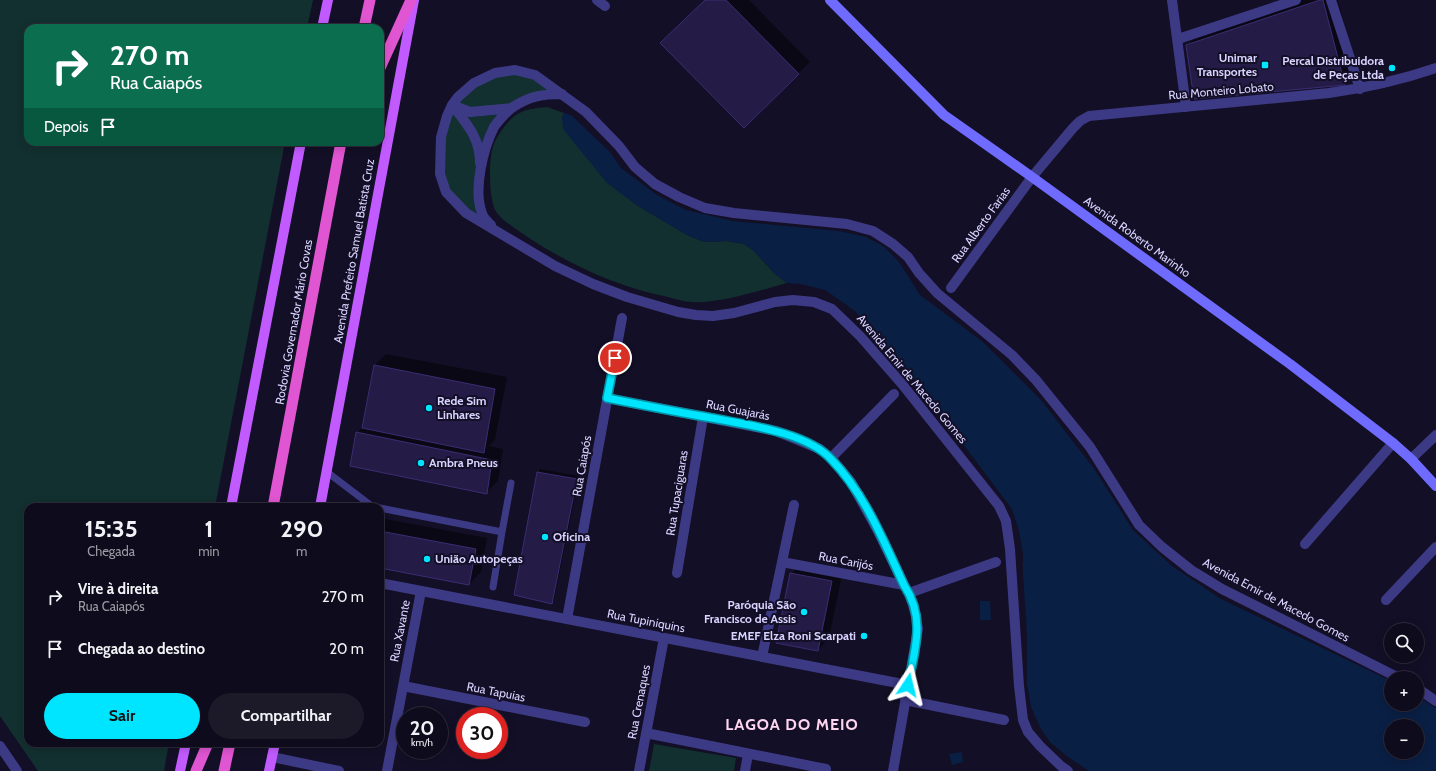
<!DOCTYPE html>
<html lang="pt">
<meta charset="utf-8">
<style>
:root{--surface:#0e0b1c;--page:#1c1929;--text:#f1f3f6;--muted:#9b9ba3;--line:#2e2b3b;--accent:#00e5ff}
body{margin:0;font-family:Cabin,sans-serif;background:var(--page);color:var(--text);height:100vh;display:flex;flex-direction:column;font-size:15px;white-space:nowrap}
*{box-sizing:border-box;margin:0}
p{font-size:13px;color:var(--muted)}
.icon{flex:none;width:22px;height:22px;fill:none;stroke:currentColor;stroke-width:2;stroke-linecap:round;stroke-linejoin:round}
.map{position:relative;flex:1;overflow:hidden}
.sheet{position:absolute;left:24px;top:503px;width:360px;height:244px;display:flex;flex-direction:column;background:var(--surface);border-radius:12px;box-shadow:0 2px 10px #0003,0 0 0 1px var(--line)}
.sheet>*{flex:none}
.top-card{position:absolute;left:24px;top:24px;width:360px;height:122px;border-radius:12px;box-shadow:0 2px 10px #0003,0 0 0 1px var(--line);background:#0b6e4f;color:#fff;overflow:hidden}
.tools{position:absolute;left:1384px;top:623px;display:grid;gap:8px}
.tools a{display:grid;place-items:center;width:40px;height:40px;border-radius:50%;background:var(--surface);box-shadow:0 2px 10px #0003,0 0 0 1px var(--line);font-size:20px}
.speed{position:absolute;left:396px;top:707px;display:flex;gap:8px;font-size:20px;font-weight:700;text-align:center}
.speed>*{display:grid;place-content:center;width:52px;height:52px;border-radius:50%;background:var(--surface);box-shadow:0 2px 10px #0003,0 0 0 1px var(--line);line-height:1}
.speed small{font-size:10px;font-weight:400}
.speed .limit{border:6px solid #d22;background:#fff;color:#111}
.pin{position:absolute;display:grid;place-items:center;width:34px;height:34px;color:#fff;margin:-17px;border:2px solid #fff;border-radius:50%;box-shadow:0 1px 4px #0007}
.me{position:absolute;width:44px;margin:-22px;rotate:10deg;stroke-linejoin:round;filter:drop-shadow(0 0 3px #0008)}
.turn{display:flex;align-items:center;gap:14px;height:84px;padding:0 20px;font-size:18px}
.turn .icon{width:52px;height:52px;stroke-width:2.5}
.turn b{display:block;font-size:28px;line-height:34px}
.then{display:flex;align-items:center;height:38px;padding:0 20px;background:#0003;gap:8px;font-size:15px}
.eta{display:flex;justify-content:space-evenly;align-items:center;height:68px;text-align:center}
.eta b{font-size:24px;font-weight:700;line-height:28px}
.cta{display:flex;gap:8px;margin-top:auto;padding:8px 20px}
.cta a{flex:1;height:46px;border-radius:24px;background:var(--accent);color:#111;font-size:16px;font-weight:700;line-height:46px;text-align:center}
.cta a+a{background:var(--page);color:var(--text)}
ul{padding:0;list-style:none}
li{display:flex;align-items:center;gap:12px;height:52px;padding:0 20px}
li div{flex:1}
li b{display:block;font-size:15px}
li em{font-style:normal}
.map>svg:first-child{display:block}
.green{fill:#12302f}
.water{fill:#0a1f44;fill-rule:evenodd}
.shadow{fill:#0007}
.building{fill:#241b47;stroke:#3b2d73}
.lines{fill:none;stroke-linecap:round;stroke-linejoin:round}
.service{stroke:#3d3a85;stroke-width:7}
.pedestrian{stroke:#3d3a85;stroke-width:10}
.minor{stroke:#3d3a85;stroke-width:10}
.secondary{stroke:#6f6bff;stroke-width:10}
.primary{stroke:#c25bff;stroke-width:10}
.trunk{stroke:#e055d1;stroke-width:11}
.route-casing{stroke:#0095a6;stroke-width:10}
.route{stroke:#00e5ff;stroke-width:7}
.poi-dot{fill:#00e5ff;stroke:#130f26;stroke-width:1.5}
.labels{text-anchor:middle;stroke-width:4;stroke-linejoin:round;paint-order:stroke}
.poi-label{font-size:12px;font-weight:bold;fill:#d9d4ff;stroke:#130f26;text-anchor:end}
.street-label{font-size:12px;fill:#d9d4ff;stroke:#130f26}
.district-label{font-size:16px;font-weight:bold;letter-spacing:1px;fill:#ffd6f0;stroke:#130f26}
</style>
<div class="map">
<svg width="1436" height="771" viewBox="0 0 1436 771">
<rect width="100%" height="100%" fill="#130f26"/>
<path class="green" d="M0,0H313L307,28H28V142H285L215,507H28V743H169L164,771H38L0,716Z
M515,70L562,94L526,100L495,126L480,173L482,214L466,213L446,192L440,155L447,116L474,83Z
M547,107L564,113L562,118L575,143L608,183L638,206L689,236L705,242L727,241L744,244L754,251L774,273L787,283C762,290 717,304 692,302C684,302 676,299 668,297C616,287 564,262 520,232C512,226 500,219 495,210C489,197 488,157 494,144C497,136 508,120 516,115C525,109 536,108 547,107Z
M654,744L736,758L734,771H649Z"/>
<path class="water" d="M564,113L571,115L610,152L621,168L657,195L686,210L733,221L839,231L866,237L883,246L899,262L920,295L983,342L1041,400L1095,470L1133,530L1172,566L1221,599L1391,681V704H1417V696L1436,708V771H1089L1068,757L1050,742L1041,729L1031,707L1027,684V635L1023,574V553L1019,531L1012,509L929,399L855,311L825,290L801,284L787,283L774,273L754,251L744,244L727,241L705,242L689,236L638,206L607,183L563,129L562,118ZM1391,726H1417V752H1391Z
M980,601H990L991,620H980Z
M962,752L963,762L952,765L949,754Z"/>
<path class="shadow" d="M706,0H749L810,62L744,126Z
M1299,0H1338L1357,72L1345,84L1195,98L1187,46L1199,34Z
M386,354L507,377L495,440L489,446L503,449L498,481L486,493L357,433L363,427L374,366Z
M540,469L579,476L554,600L551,603L516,594L538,472Z
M380,518L487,538L481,572L469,584L380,567Z
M803,562L843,570L829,638L818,650L791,574Z"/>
<path class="building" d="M705,0H726L799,74L744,128L660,43Z
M1320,0H1323L1345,85L1194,99L1186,45Z
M374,365L495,389L484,453L362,428Z
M356,432L492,460L487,494L350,466Z
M537,472L577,479L552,604L514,595Z
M380,531L476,549L469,585L380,568Z
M790,573L832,581L818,651L776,643Z"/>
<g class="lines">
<path class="service" d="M327,472L373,507
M380,508L502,532L493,587
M502,532L511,483"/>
<path class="pedestrian" d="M480,163C480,138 467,124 452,105L470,112L512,108
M491,225C488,222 483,218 482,213C473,190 483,149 494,127C498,121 507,111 513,107C530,96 543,94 562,94
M1417,688L1436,701
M1068,771L1061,766L1040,746L1028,732L1023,720L1019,686L1010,549L1006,521L999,506L902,384L860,336L832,309L814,302L793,300L775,302L734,313L713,316L696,315L678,312L627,297L593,284L555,266L466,213L446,192L440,174L441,137L447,116L452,105L458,97L474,83L495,73L515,70L535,75L586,112L619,146L635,167L655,184L679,197L705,208L734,213L847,224L873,231L893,244L908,257L919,273L937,293L1012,355L1036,380L1090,447L1139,525L1162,547L1191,570L1222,589L1399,678"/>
<path class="minor" d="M597,0L605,6
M1172,0L1186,107
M1331,0L1360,89
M1178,39L1296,0
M951,288L1032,177L1073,128L1080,121L1089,116L1329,93C1365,88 1401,80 1436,68
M607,398L776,431L820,449L831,458L851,482L878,531L904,585C913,599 916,613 918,629L893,771
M831,458L894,394
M1411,459L1436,435
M1305,544L1393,443
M782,562L904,585
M677,573L703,417
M380,583L908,685
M909,593L996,562
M1386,600L1436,547
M567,619L622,318
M762,657L794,505
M403,686L585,722
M905,700L1004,720
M646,733L826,769
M0,746L17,771
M272,757L339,771
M387,771L421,591
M639,771L664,638
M745,771L748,754"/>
<path class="secondary" d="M830,0L944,115L1032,177L1290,364L1393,443L1411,459L1436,486"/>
<path class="primary" d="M322,28L328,0
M231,507L301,142
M320,507L414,0
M180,771L186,743
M269,771L275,743"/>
<path class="trunk" d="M364,28L370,0
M380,68L411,0
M273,507L341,142
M196,771L208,743
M224,771L230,743"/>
</g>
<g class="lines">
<g class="route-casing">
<path id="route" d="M615,358L607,398C642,405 677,412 712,418C747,425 806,432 831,459C865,494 884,542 904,585C926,618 915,649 908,685"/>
</g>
<use href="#route" class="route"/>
</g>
<g class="poi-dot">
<rect x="1261" y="61" width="8" height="8" rx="2"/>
<circle cx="1392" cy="68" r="4"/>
<circle cx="429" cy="408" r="4"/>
<circle cx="421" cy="463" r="4"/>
<circle cx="545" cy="537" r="4"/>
<circle cx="427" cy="559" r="4"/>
<circle cx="804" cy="612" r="4"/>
<circle cx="864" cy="636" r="4"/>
</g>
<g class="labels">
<g class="poi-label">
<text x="1257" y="62">Unimar<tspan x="1257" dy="14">Transportes</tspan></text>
<text x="1384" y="65">Percal Distribuidora<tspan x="1384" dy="14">de Peças Ltda</tspan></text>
<text x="437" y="405" text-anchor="start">Rede Sim<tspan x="437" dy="14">Linhares</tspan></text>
<text x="429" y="467" text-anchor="start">Ambra Pneus</text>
<text x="553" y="541" text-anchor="start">Oficina</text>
<text x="435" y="563" text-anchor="start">União Autopeças</text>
<text x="796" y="609">Paróquia São<tspan x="796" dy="14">Francisco de Assis</tspan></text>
<text x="856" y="640">EMEF Elza Roni Scarpati</text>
</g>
<g class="street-label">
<text transform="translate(1221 91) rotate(-5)" y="4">Rua Monteiro Lobato</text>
<text transform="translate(981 225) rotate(-54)" y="4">Rua Alberto Farias</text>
<text transform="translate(1137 237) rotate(36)" y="4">Avenida Roberto Marinho</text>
<text transform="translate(354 251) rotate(-80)" y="4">Avenida Prefeito Samuel Batista Cruz</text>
<text transform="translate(294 322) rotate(-80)" y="4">Rodovia Governador Mário Covas</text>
<text transform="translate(912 379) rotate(50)" y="4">Avenida Emir de Macedo Gomes</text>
<text transform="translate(738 410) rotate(11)" y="4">Rua Guajarás</text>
<text transform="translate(582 466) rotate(-80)" y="4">Rua Caiapós</text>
<text transform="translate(677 493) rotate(-81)" y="4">Rua Tupaciguaras</text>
<text transform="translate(846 561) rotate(11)" y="4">Rua Carijós</text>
<text transform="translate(1276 600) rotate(28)" y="4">Avenida Emir de Macedo Gomes</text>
<text transform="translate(646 621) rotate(11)" y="4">Rua Tupiniquins</text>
<text transform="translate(400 631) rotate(-79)" y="4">Rua Xavante</text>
<text transform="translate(496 692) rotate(11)" y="4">Rua Tapuias</text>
<text transform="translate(639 702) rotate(-79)" y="4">Rua Crenaques</text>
</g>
<g class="district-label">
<text x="792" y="730">LAGOA DO MEIO</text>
</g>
</g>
</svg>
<div class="tools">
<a><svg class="icon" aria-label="search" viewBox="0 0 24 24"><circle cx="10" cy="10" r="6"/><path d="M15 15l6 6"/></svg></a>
<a>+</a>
<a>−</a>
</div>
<div class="speed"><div>20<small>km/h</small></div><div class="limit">30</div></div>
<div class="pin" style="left:615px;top:358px;background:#d93025"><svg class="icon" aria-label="arrive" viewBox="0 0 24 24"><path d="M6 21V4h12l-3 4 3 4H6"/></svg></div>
<svg class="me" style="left:908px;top:685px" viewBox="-20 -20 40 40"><path d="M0-17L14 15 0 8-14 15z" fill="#00e5ff" stroke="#fff" stroke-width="4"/></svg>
<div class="top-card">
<div class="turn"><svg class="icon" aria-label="right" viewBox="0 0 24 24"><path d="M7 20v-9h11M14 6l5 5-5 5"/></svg><div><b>270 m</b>Rua Caiapós</div></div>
<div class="then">Depois<svg class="icon" aria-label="arrive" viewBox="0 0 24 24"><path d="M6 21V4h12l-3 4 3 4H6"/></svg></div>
</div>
<section class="sheet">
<div class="eta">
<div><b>15:35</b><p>Chegada</p></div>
<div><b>1</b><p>min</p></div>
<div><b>290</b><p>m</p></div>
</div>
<ul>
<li><svg class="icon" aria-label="right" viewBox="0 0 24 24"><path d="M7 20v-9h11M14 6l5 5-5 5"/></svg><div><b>Vire à direita</b><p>Rua Caiapós</p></div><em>270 m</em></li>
<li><svg class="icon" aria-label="arrive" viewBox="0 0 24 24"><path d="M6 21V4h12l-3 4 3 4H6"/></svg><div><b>Chegada ao destino</b></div><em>20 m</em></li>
</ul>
<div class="cta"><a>Sair</a><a>Compartilhar</a></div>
</section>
</div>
